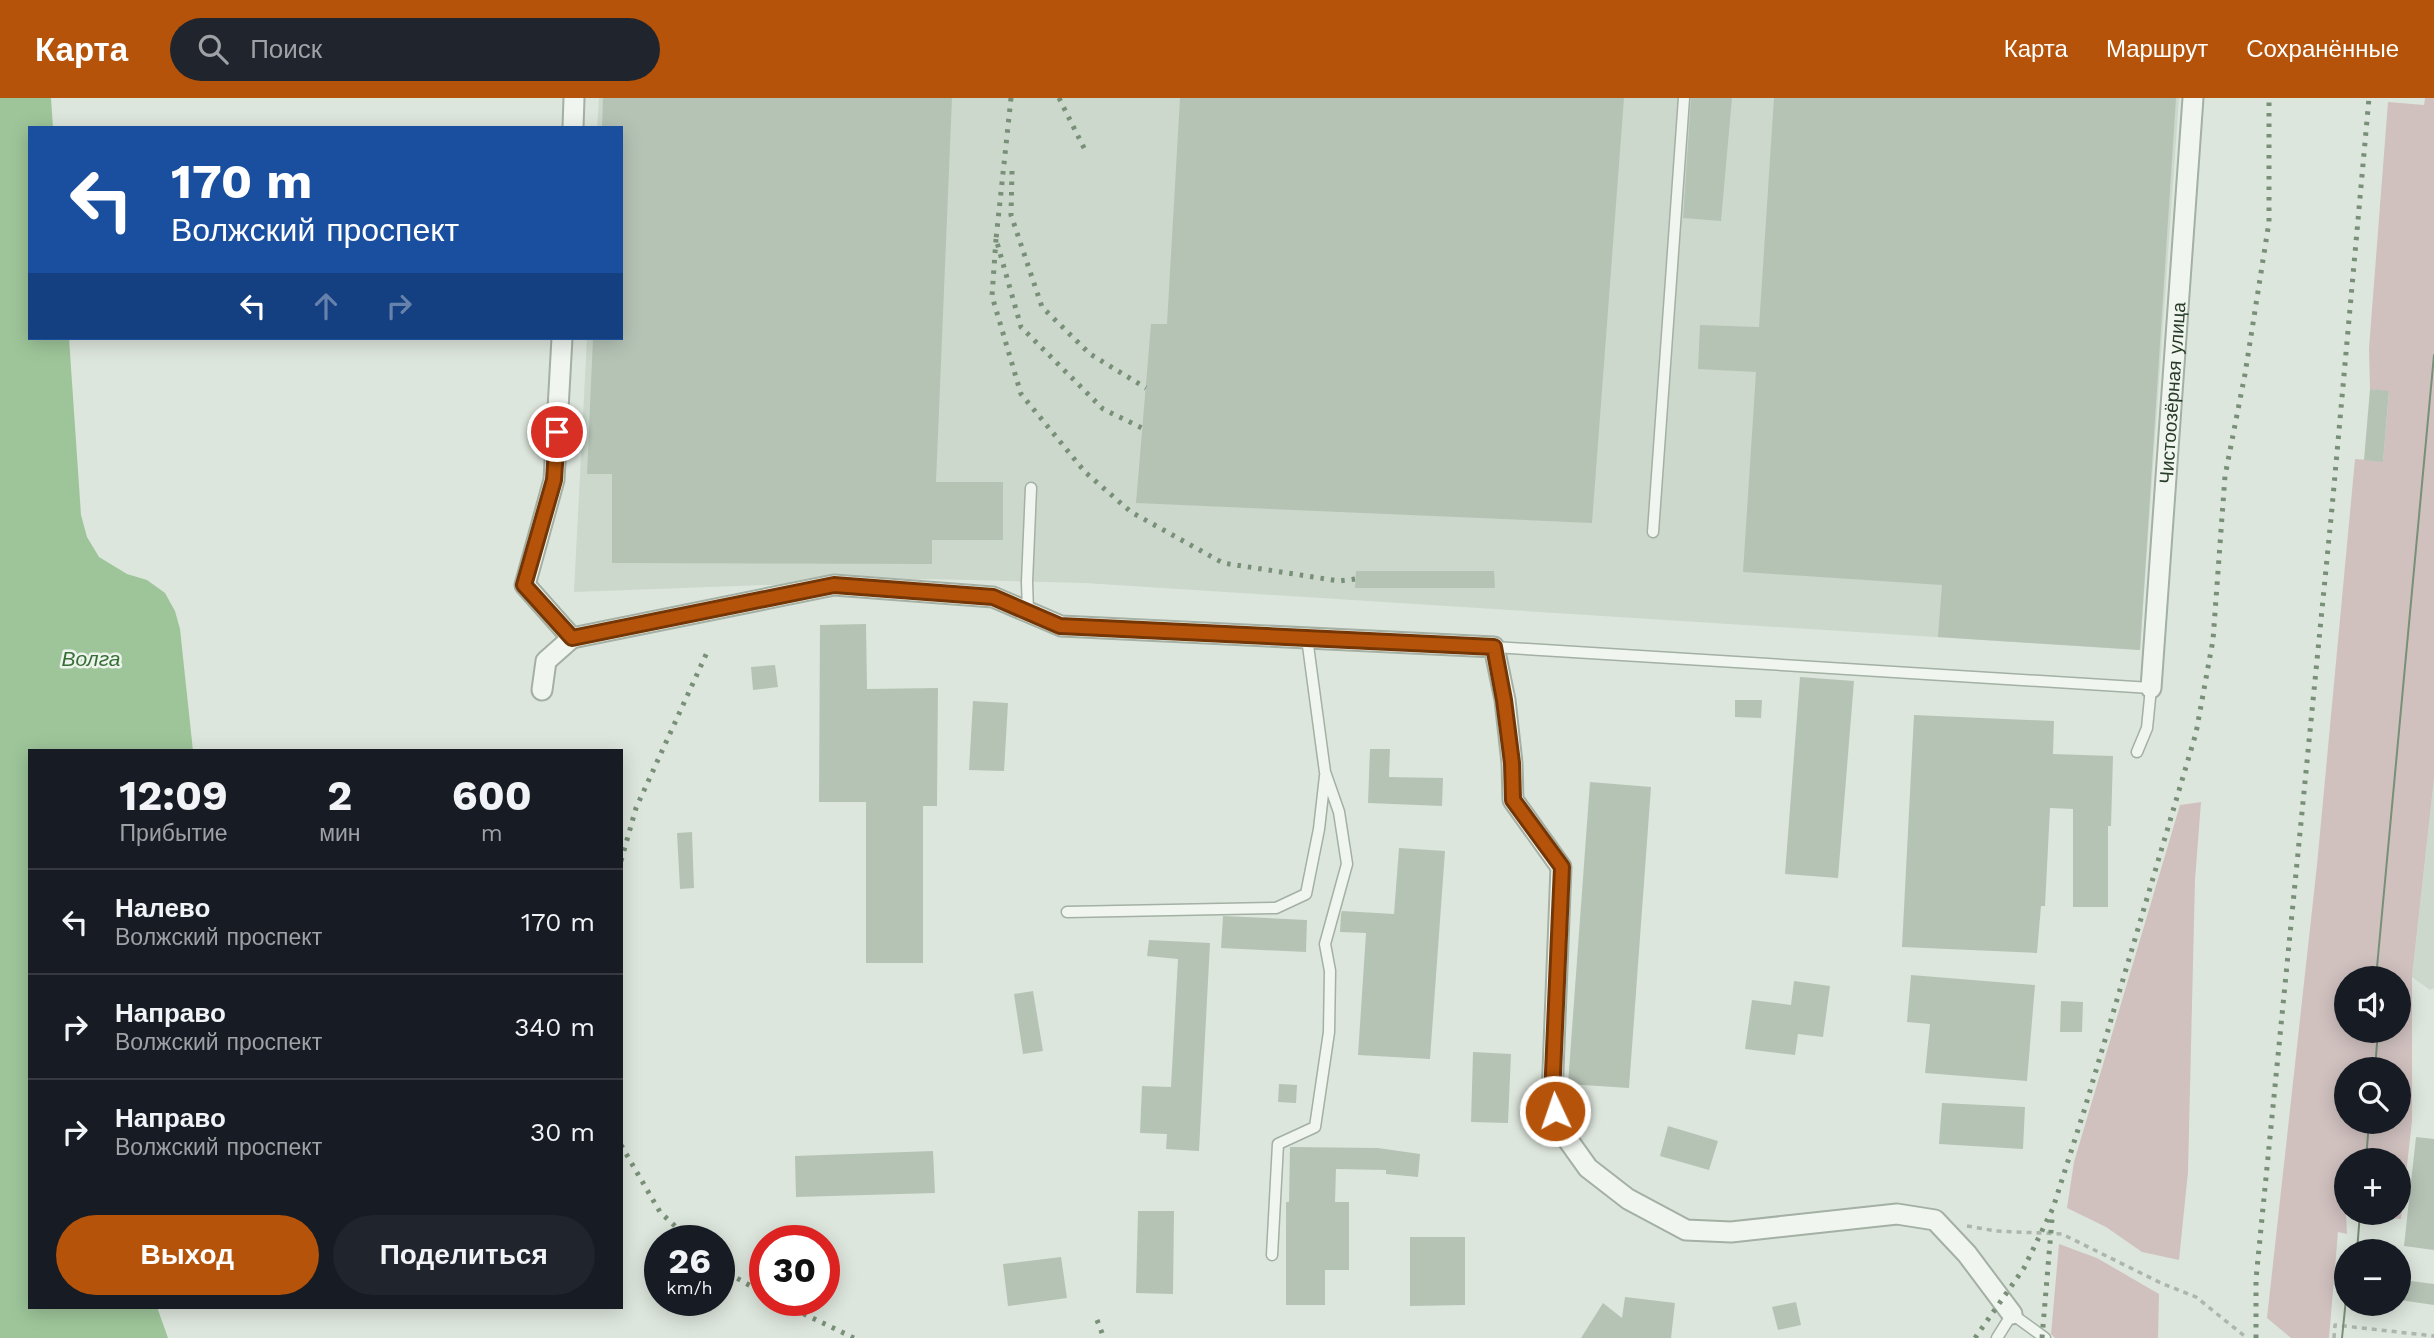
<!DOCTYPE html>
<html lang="ru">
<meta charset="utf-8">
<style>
:root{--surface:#171b24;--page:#20242c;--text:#f1f3f6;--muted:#9ea1a6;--line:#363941;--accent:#b45309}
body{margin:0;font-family:"Work Sans",sans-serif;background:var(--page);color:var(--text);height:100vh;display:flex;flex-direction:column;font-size:26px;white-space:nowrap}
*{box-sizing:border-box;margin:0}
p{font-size:23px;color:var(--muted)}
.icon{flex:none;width:38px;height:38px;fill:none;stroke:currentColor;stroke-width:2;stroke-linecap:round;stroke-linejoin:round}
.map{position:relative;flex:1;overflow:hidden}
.sheet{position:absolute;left:28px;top:651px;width:595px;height:560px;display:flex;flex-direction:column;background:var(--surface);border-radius:0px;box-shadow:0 4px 18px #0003}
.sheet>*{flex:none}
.top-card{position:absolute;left:28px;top:28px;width:595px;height:214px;border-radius:0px;box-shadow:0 4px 18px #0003;background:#1a4fa0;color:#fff;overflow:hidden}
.fabs{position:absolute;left:2334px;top:868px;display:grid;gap:14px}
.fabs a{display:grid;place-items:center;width:77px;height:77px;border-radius:50%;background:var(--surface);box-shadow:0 4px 18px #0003;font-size:35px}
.speed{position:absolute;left:644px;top:1127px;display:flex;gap:14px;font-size:35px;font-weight:700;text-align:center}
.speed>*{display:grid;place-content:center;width:91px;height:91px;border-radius:50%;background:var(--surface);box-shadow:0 4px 18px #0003;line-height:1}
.speed small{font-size:18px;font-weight:400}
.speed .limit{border:10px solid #d22;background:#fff;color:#111}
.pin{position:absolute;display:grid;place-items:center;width:60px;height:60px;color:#fff;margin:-30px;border:4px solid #fff;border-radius:50%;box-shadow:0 2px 7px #0007}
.me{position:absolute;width:77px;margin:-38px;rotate:357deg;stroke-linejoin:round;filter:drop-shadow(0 0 5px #0008)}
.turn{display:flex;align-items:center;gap:24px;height:147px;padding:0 28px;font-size:32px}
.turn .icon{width:91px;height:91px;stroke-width:2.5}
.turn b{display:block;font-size:49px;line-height:60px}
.lanes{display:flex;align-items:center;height:66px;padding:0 28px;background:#0003;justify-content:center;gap:35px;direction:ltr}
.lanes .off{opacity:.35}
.eta{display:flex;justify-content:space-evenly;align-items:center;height:119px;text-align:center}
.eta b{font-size:42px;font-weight:700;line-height:49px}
.primary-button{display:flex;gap:14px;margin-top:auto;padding:14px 28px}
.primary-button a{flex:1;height:80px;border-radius:42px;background:var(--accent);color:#fff;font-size:28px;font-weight:700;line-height:80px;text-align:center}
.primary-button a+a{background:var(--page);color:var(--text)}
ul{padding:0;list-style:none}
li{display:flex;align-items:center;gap:21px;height:105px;padding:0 28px;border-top:2px solid var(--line)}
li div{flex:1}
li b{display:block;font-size:26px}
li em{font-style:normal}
header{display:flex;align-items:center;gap:42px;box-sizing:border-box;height:98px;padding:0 35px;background:var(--accent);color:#fff}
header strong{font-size:33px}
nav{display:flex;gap:38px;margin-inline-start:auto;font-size:24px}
.search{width:490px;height:63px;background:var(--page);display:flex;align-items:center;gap:18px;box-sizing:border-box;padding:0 24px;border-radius:38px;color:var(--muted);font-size:26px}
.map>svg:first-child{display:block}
.built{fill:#ccd8cc}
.green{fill:#d0c1bf;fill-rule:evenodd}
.water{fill:#9ec59a}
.building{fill:#b5c3b5}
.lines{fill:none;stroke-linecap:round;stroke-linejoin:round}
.lane-casing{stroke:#a3b0a3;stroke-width:13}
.street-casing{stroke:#a3b0a3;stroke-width:23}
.path{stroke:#acb6ac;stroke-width:3.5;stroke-dasharray:5 5;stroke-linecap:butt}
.lane{stroke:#f0f5f0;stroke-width:10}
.street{stroke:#f0f5f0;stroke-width:19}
.tram{stroke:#788f78;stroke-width:2}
.rail{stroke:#788f78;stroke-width:5;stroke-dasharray:3.5 7;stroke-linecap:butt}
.route-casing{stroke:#753606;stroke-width:18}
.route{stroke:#b45309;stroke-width:12}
.labels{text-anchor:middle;stroke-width:5;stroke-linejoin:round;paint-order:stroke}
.street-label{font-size:19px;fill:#283c28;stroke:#edf4ed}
.water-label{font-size:21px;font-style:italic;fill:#376e34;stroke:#edf4ed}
</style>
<header>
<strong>Карта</strong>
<div class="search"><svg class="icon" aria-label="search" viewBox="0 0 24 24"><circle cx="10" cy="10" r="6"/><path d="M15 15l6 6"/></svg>Поиск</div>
<nav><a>Карта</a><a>Маршрут</a><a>Сохранённые</a></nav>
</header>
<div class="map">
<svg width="2434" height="1240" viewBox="0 0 2434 1240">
<rect width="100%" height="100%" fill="#dde6dd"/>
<path class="built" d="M599,0H2179L2140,552L1085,485L931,481L574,494L587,240H621V30H597Z
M2434,681V890L2430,892L2412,879Z"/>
<path class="green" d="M2425,0H2434V681L2412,879V1023L2401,1121L2346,1116L2347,1136L2338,1134L2329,1240H2291L2267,1220L2317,767L2355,361L2383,363L2389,294L2370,291L2369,250L2388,4L2424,7ZM2347,880H2399V933H2347ZM2347,971H2399V1024H2347ZM2347,1062H2399V1115H2347Z
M2201,704L2195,782L2188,1074L2179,1162L2142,1154L2106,1129L2067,1110L2074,1064L2180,707Z
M2059,1146L2097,1160L2159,1196L2158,1240H2055L2051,1236Z"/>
<path class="water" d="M0,0H51L53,30H30V240H69L81,417L87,439L99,459L127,476L147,482L165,495L175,513L180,531L193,653H30V1209H157L168,1240H0Z"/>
<path class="building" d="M603,0H952L936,384H1003V442H932V466L612,465V376H587L593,240H621V30H602Z
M1180,0H1624L1592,425L1136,405L1151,226H1167Z
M1691,0H1732L1721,123L1683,120Z
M1774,0H2176L2140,552L1938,539L1942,487L1743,474L1756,274L1698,271L1700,227L1759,229Z
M2370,291L2389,293L2383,364L2364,362Z
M1356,473H1494L1495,490H1355Z
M866,526L867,591L938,590L937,708H923V865H866V704H819L820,527Z
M775,567L778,589L753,592L751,569Z
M1800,579L1854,583L1838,780L1785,776Z
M1735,602H1762L1761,620L1735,619Z
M973,603L1008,605L1004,673L969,672Z
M1914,617L2054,623L2053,656L2113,658L2111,728H2108V809H2073V711L2050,710L2045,808H2041L2037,855L1902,849Z
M1370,651H1390L1389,679L1443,680L1442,708L1368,705Z
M1590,684L1651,689L1629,990L1568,986Z
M692,734L694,790L680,791L677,735Z
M1399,750L1445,753L1430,961L1358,957L1366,835L1340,834L1341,816L1342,813L1394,816Z
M1223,818L1307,822L1306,854L1221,850Z
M1149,842L1210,845L1199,1053L1166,1051L1167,1036L1140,1035L1142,988L1171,989L1178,861L1147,858Z
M1911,877L2035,887L2027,983L1925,975L1930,926L1907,924Z
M1794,883L1830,888L1823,939L1798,936L1795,957L1745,951L1752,902L1791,907Z
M1033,893L1043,953L1023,956L1014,896Z
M2061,903L2083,904L2082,934H2060Z
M1473,954L1511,956L1508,1025L1471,1024Z
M1279,986L1297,987L1296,1005L1278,1004Z
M1942,1005L2025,1009L2023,1051L1939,1046Z
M1668,1028L1718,1043L1709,1072L1660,1058Z
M2416,1039L2434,1041V1152L2404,1148Z
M1290,1049L1378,1050L1420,1056L1418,1079L1386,1076V1072L1336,1071L1335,1104H1349V1172H1325V1207H1286V1104H1289Z
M933,1053L935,1095L796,1099L795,1058Z
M1138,1113H1174L1173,1196L1136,1195Z
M1410,1139H1465V1207L1410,1208Z
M1061,1159L1067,1200L1008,1208L1003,1166Z
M2403,1182L2434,1186V1207L2400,1202Z
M1625,1199L1675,1205L1671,1240H1581L1603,1205L1622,1220Z
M1796,1204L1801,1227L1778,1232L1772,1209Z"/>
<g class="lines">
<g class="lane-casing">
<path id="lane" d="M1653,434L1684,0
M1028,514L1027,484L1031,390
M1494,549L2151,590L2147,630L2137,654
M1067,814L1276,810L1306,796L1319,731L1325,678
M1272,1157L1278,1046L1315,1029L1329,934L1330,873L1325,846L1347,766L1339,714L1325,674L1307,540
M1997,1240L2012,1216L2045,1240"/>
</g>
<g class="street-casing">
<g id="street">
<path d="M573,30L574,0"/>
<path d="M562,240L554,382L525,487L572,540L834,487L993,499L1061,528L1494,549L1505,602L1512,665L1513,702L1561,769L1552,998L1558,1028L1588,1070L1628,1101L1686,1132L1731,1134L1897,1116L1935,1122L1967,1156L2012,1216"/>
<path id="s1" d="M2151,590L2193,0"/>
<path d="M542,592L546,563L572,540"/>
</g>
</g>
<path class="path" d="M1967,1128L1996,1133L2062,1136L2161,1185L2196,1199L2247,1240
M2334,1240L2335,1227L2434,1238"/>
<use href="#lane" class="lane"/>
<use href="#street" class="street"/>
<path class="tram" d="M2376,880L2434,257
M2375,971L2378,933
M2366,1062L2369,1024
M2357,1153L2360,1115
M2342,1240L2347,1191"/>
<path class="rail" d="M1011,0L996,141L1021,229L1103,311L1142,330
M1059,0L1086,54
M1012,73L1011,117L1042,209L1090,256L1146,290
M996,141L992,198L1021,296L1085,374L1131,414L1223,465L1339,483L1355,481
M621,763L636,710L709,550
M621,1047L660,1114L691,1143
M719,1170L765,1196
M775,1202L854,1240
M1097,1222L1104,1240
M1975,1240L2024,1170L2053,1110L2084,1013L2196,635L2213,542L2225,378L2245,276L2269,124V0
M2042,1240L2052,1121
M2256,1240V1181L2332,410L2369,0"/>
</g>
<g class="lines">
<g class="route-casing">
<path id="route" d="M557,334L554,382L524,487L572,540L834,487L993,499L1060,528L1494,549L1504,602L1512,665L1513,702L1562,769L1552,998L1555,1013"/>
</g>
<use href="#route" class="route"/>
</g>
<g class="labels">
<g class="street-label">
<text dy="7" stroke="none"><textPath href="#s1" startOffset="296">Чистоозёрная улица</textPath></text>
</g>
<g class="water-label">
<text x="91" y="568">Волга</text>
</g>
</g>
</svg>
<div class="fabs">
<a><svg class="icon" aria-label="sound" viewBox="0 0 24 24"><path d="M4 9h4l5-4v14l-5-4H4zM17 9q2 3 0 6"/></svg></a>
<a><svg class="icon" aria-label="search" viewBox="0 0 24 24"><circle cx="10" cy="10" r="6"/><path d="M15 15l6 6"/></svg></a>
<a>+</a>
<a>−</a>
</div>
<div class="speed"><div>26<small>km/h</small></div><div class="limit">30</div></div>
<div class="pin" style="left:557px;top:334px;background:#d93025"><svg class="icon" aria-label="arrive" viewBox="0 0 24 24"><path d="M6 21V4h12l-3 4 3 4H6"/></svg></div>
<svg class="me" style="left:1555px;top:1013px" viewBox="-20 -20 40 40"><circle r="17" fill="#b45309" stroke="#fff" stroke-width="3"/><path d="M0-11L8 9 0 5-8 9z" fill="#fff"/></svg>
<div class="top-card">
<div class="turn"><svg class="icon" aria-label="left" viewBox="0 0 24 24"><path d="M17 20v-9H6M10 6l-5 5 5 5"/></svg><div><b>170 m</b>Волжский проспект</div></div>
<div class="lanes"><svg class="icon" aria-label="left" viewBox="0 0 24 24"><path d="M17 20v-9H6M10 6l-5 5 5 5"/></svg><svg class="icon off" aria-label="ahead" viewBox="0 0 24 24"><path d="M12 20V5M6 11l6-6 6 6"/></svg><svg class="icon off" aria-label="right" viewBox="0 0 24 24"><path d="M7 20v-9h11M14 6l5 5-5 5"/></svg></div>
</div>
<section class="sheet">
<div class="eta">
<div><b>12:09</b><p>Прибытие</p></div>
<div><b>2</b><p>мин</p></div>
<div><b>600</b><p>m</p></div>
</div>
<ul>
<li><svg class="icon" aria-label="left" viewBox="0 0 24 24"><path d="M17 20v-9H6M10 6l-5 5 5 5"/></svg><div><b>Налево</b><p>Волжский проспект</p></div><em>170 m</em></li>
<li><svg class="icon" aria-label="right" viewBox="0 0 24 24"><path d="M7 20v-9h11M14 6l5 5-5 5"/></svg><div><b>Направо</b><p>Волжский проспект</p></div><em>340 m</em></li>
<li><svg class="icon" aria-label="right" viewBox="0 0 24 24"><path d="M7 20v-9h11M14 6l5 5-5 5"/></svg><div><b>Направо</b><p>Волжский проспект</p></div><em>30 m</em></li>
</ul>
<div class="primary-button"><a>Выход</a><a>Поделиться</a></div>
</section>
</div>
